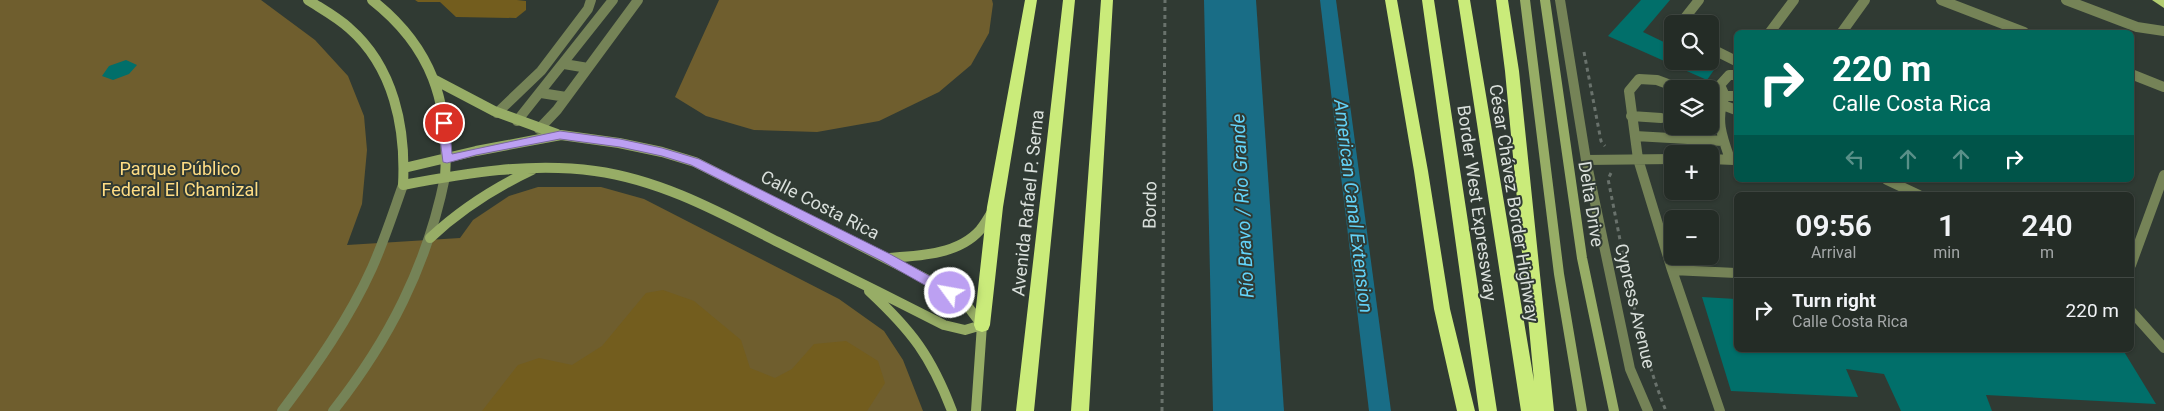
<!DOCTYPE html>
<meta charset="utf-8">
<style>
:root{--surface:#242c26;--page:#303832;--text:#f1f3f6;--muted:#a3a7a7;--line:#414843}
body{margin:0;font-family:Roboto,sans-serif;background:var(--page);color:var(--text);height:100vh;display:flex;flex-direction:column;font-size:19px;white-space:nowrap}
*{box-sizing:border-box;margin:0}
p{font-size:16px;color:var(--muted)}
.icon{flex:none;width:28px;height:28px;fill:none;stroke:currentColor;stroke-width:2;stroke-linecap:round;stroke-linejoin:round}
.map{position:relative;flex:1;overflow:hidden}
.sheet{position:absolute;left:1734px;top:192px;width:400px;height:160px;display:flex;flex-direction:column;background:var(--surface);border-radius:8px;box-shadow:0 1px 4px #0004,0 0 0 1px var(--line)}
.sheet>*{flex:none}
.top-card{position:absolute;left:1734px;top:30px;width:400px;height:152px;border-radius:8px;box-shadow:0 1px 4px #0004,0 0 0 1px var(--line);background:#00695c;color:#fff;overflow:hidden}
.tools{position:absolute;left:1664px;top:15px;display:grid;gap:10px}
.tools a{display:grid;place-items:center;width:55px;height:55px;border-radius:8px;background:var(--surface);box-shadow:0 1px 4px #0004,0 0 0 1px var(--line);font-size:25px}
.pin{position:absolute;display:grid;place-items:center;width:42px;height:42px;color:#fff;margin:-21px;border:2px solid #fff;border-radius:50%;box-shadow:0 1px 5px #0007}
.me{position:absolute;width:55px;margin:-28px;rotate:302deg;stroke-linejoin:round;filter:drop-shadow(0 0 4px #0008)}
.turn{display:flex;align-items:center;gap:18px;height:105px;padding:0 15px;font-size:22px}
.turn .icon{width:65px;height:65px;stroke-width:2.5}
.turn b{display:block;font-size:35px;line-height:42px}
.lanes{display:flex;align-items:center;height:48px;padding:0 15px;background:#0003;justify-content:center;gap:25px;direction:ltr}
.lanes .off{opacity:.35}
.eta{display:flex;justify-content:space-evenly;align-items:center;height:85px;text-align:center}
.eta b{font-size:30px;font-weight:600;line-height:35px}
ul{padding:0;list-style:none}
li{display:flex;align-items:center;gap:15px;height:65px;padding:0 15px;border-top:1px solid var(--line)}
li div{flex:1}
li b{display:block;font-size:19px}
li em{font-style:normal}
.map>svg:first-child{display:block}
.green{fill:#6f5e2e}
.forest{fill:#735d1e}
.water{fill:#196d86}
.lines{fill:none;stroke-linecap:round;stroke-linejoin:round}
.canal{fill:#196d86;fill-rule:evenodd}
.building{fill:#016f6a}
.path{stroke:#69726c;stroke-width:3;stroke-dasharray:4 4;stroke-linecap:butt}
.lane{stroke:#758357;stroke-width:10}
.street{stroke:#758357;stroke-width:10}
.secondary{stroke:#97ad66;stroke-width:10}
.primary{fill:#b2cd71;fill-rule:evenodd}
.highway{fill:#caeb7a;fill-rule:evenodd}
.route{fill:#bca0f2;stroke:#7a689d}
.labels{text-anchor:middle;stroke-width:4;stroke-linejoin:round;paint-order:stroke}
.park-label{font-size:18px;fill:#ffdd84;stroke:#303a33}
.street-label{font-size:18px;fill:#d9dfdb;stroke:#303a33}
.water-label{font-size:19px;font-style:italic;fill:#63d3f9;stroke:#303a33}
</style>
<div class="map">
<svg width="2164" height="411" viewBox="0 0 2164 411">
<rect width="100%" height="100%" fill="#303a33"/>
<path class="green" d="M0,0H261L315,40L348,76L364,116L367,150L362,204L347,245L460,238L473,220L509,196L538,187H601L644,199L839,299L884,331L903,360L923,411H0Z
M719,0H992L993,4L989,33L971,65L939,92L879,121L817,132L754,130L706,116L675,97Z"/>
<path class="forest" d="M415,0H517L526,1V10L516,18L456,17L440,2H418Z
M663,290L694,301L741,340L750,368L775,378L792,369L814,344L846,341L878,361L885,383L867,411H482L518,365L539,358L572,365L602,346L646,293Z"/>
<path class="water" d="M1204,0H1256L1284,411H1213Z"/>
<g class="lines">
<path class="canal" d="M1320,0H1336L1391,411H1369Z"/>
</g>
<path class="building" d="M1641,0H1670L1643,32L1672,46V61H1704L1716,67L1707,80L1608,36Z
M126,60L137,65L129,74L113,80L102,76L109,66Z
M1702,297L1736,299V350H2123L2156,404L1986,395L1992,411H1901L1884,374L1846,369L1858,397L1731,391Z"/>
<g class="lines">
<path class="path" d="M1584,52L1601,141L1605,146
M1611,173L1608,179C1624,257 1636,337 1666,411
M1162,411L1165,0"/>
<path class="lane" d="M1941,0L2024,32
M1680,24L1699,0
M1770,32L1794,0
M1842,32L1865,0
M1710,48L1736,61
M564,64L588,68
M2131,74L2164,87
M1681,89L1657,80L1639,79L1629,91L1638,159L1672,270L1720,411
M541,93L566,97
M1725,96C1715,118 1722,137 1730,159
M1725,96L1720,85L1729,75H1736
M1725,96H1736
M1710,100L1736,110
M497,113L541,71L588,9L591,0
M1631,116L1661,118
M517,121L613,0
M539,129L557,110L638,0
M1635,136L1723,141
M1710,159L1734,160
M1586,160L1672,159
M1887,180L1919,195
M2131,265L2164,175
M1672,270L1736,273"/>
<path class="street" d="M1560,0L1586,160L1630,369L1648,411
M2066,0L2137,27L2164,31
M2131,311L2164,348
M282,411C316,366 349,319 372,268C384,241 393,213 403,185
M333,411C389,340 427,266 445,177"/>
<path class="secondary" d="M308,0C322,9 337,17 349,28C394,67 406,128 403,185C466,173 531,162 595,171C661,180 719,212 778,242C833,269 889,297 944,325L965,330L982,325
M372,0C432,47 450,103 445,177
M1525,0L1559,274L1582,411
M1545,0L1582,258L1614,411
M435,80L494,111L557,134
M404,168L476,151L561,135L619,143L662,152L695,162L934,283L966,304L982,325
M430,238C461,209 494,188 532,170
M887,258C918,256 958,255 980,230C985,224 989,217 993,210
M869,291C912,331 931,356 952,411
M976,411L982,325"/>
<path class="primary" d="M2152,0H2164V8Z"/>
<path class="highway" d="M1025,0H1037L1003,207L990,325L988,330L982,332L976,330L974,325L987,207Z
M1063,0H1075L1034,411H1016Z
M1101,0H1113L1089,411H1071Z
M1385,0H1397L1428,171L1450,309L1475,411H1457L1434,309L1414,171Z
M1422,0H1434L1497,411H1479Z
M1458,0H1470L1534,381L1505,71L1496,0H1508L1519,71L1554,411H1521Z"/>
</g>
<path class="route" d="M444,119L449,123L452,154L560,131L620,139L662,148L699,159L890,254L955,290L956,293L955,297H946L882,261L691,165L662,156L620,147L560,139L476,155L447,163L443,162L438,123Z"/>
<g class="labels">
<g class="park-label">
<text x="180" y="175">Parque Público<tspan x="180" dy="21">Federal El Chamizal</tspan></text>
</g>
<g class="street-label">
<text transform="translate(1028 203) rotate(-84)" y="6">Avenida Rafael P. Serna</text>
<text transform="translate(1477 203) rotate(82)" y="6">Border West Expressway</text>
<text transform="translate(1514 203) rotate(81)" y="6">César Chávez Border Highway</text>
<text transform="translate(1591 204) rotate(81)" y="6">Delta Drive</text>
<text transform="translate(820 205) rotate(27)" y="6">Calle Costa Rica</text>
<text transform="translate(1150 205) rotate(-89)" y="6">Bordo</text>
<text transform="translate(1635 306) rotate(77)" y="6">Cypress Avenue</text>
</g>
<g class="water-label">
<text transform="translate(1242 206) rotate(-93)" y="7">Río Bravo / Rio Grande</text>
<text transform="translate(1354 206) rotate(83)" y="7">American Canal Extension</text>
</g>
</g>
</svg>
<div class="tools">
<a><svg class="icon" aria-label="search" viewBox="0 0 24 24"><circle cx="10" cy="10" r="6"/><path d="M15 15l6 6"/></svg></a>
<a><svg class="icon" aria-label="layers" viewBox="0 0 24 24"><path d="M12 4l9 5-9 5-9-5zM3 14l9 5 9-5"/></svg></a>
<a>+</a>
<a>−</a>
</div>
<div class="pin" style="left:444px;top:123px;background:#d93025"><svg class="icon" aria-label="arrive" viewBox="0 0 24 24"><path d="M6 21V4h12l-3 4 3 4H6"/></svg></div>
<svg class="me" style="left:950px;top:293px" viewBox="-20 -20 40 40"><circle r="17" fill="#bca0f2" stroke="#fff" stroke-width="3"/><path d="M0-11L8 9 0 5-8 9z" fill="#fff"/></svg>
<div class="top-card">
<div class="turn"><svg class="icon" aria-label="right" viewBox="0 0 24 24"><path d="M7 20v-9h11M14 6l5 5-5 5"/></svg><div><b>220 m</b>Calle Costa Rica</div></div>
<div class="lanes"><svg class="icon off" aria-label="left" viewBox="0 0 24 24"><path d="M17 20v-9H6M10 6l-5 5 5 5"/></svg><svg class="icon off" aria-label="ahead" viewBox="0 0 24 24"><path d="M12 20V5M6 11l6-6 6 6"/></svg><svg class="icon off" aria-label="ahead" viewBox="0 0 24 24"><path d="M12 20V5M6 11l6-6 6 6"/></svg><svg class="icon" aria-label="right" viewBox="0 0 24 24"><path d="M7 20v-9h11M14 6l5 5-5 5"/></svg></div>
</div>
<section class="sheet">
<div class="eta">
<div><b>09:56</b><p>Arrival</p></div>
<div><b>1</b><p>min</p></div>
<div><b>240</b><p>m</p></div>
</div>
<ul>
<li><svg class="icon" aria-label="right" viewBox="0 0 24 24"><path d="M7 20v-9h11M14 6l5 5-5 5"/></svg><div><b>Turn right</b><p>Calle Costa Rica</p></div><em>220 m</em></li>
</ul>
</section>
</div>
